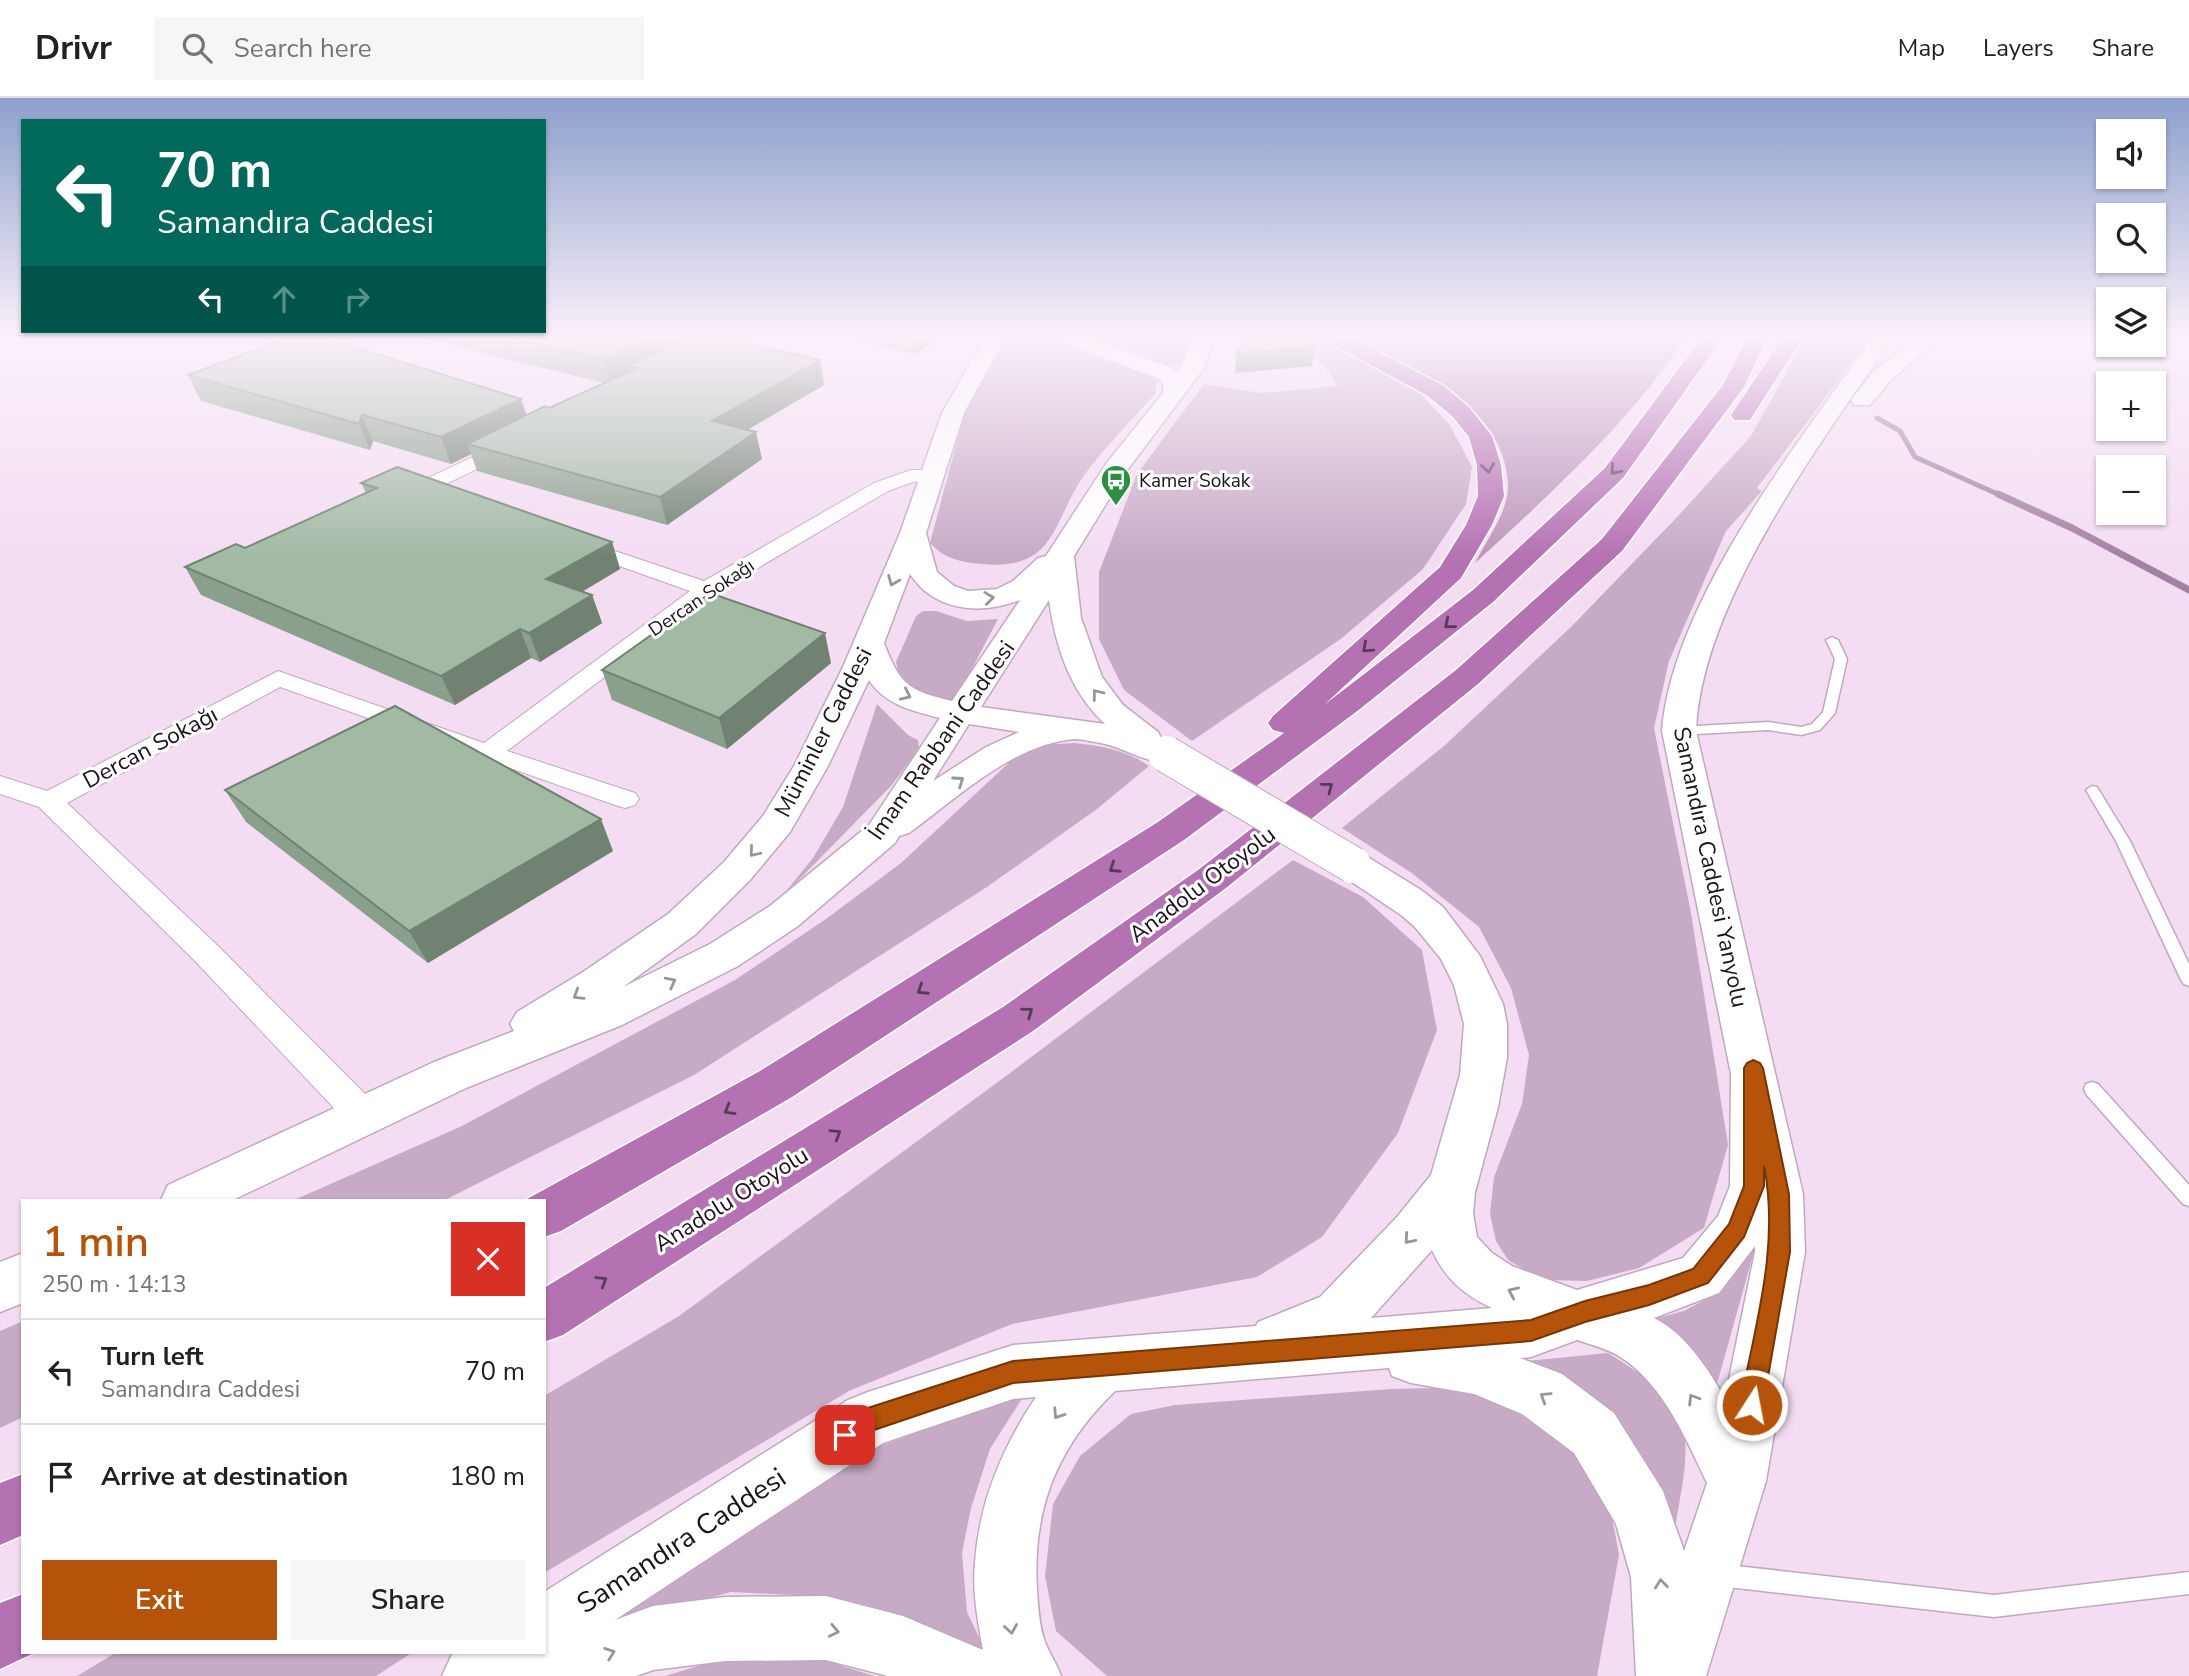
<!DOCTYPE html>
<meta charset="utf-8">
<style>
:root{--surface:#fff;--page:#f6f6f6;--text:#202124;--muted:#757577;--line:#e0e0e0;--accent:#b45309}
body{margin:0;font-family:"Nunito Sans",sans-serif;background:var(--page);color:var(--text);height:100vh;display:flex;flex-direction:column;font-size:26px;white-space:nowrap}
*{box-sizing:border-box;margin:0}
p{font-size:23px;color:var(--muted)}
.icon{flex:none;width:38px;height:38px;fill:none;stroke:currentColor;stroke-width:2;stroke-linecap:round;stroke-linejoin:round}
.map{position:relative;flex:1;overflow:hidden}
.details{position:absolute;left:21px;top:1101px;width:525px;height:455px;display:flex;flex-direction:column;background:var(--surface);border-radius:0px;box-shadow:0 2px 5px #0004}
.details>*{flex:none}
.guide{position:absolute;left:21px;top:21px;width:525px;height:214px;border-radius:0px;box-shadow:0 2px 5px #0004;background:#00695c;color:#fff;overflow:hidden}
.controls{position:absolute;left:2096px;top:21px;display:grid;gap:14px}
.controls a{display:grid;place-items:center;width:70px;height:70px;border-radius:0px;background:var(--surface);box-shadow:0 2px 5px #0004;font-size:35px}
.pin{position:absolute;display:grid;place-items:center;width:60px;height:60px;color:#fff;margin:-30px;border-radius:14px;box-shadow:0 4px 10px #0006}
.me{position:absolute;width:77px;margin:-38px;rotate:11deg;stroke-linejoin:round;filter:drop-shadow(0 0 5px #0008)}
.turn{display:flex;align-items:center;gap:24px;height:147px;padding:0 21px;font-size:32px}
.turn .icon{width:91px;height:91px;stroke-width:2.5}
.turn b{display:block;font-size:49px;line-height:60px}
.lanes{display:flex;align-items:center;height:66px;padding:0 21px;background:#0003;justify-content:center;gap:35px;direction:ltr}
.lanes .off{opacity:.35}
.round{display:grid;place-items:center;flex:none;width:74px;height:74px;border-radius:0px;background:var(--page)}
.headline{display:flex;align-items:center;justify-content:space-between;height:119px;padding:0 21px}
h1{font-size:42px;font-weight:600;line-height:52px;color:var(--accent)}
.button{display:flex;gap:14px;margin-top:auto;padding:14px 21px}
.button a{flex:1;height:80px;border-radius:0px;background:var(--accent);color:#fff;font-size:28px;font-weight:600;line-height:80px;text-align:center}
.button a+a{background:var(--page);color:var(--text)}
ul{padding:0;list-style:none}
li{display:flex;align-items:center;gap:21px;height:105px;padding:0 21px;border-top:2px solid var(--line)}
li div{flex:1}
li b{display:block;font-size:26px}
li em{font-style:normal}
header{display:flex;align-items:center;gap:42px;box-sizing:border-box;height:98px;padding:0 35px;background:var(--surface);border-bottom:2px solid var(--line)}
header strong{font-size:33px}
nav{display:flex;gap:38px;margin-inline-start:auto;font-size:24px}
.search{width:490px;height:63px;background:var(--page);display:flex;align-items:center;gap:18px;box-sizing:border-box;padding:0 24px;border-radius:0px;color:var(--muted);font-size:26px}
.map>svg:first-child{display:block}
.green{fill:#c7abc6}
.forest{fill:#bc97bb}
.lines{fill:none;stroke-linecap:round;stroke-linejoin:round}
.stream-far1{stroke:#a481a3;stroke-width:5}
.stream{stroke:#a481a3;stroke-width:7}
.service-casing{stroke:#bfa9bf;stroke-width:3}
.minor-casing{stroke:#bfa9bf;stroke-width:2}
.secondary-casing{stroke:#bfa9bf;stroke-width:3}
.motorway-casing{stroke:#fff;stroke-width:3}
.service{fill:#fff;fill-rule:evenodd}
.minor{fill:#fff;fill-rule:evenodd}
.secondary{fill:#fff;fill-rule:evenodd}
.motorway{fill:#b472b3;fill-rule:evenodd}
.secondary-bridge-casing{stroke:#bfa9bf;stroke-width:38;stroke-linecap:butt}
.secondary-bridge{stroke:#fff;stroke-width:36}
.wall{fill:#8b9f8d}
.shaded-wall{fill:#718273}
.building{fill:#a2b9a4;stroke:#718273;stroke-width:2}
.oneway{stroke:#583a58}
.oneway2{stroke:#989598}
.route{fill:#b45309;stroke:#753606;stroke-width:2}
.labels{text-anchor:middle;stroke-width:6;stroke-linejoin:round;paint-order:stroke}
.far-poi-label{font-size:19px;fill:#1b141b;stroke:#fff;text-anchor:start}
.far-street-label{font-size:19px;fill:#1b141b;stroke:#fff}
.street-label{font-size:23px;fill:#1b141b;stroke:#fff}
.near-street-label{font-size:28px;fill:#1b141b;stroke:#fff}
</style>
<header>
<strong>Drivr</strong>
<div class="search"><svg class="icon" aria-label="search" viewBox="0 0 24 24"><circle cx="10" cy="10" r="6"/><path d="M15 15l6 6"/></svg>Search here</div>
<nav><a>Map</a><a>Layers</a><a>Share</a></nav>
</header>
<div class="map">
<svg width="2189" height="1578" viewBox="0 0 2189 1578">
<rect width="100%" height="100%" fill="#f4ddf3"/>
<path class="green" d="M1013,238H1053L1142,273L1156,283V295C1133,320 1109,345 1088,372C1051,420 1060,473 982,466C960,464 945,461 930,445L964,317L1004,244Z
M1081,238H1192L1189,258L1181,266L1165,267Z
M1274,238H1315L1412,287L1450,327L1472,369L1466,406L1423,471L1342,540L1192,643L1124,592L1099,541V474L1137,376L1204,286L1261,295L1338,288L1323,266Z
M1807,238H1872L1757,390L1762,393L1726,433L1669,563L1654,630L1691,815L1728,1047L1704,1130L1639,1170L1587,1183L1542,1182L1508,1162L1496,1143L1490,1116L1494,1079L1522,1006L1529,957L1511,890L1479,829L1413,776L1342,730L1444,648L1572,528L1679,417L1751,338Z
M923,513H936L967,523L998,521L954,605L938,604L900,584L896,564L916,518Z
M877,606L908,637L918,642L919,651L891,688L779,802L813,760L843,709Z
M1075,645C1102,648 1126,652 1149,668L1097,711L987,789L694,977L445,1102H294L460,1029L735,882L826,821L901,765L1013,661L1041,647Z
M1293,762L1363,799L1422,852L1437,932L1398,1035L1322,1139L1257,1179L1012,1226L849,1293L544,1475V1298L679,1218L1006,978Z
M1746,1143L1755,1150L1715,1293L1646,1223L1684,1213L1722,1193Z
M23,1223V1319L0,1330V1233Z
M1608,1255C1627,1267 1669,1293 1678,1313C1694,1349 1680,1394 1675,1431L1516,1264Z
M1470,1289L1512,1303L1605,1381L1619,1457L1597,1578H1107L1056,1533L1045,1478L1053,1406L1080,1358L1131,1316L1175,1307L1391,1291Z
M1025,1296L990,1351L971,1410L962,1455L967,1514L988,1558L909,1522L832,1499L731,1494L659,1514L558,1559L789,1402L880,1348Z
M117,1554H413L376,1578H77Z
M737,1556L814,1559L874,1578H665Z"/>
<path class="forest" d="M1344,238H1418L1497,244L1574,238H1687C1629,325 1551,395 1475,465C1487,441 1509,413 1508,386C1504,302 1406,268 1344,238Z"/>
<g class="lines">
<path class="stream-far1" d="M1658,238L1669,243
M1877,320L1900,333L1915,359L2002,398"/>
<path class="stream" d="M1998,396L2072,430L2189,492"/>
<g class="service-casing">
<path id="service" d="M1832,539L1838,542L1847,561L1835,615L1820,632L1801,637L1768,632L1679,637L1673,633L1679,629L1768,624L1801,629L1812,626L1823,614L1835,561L1826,542Z
M2092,688L2097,689L2130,743L2189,866V888L2184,886L2181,882L2116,743L2086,692Z
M2092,984L2098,986L2189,1087V1108L2183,1106L2086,996L2084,991L2086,986Z
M1719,1466L1994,1497L2189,1474V1496L1994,1519L1719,1488L1711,1485L1708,1477L1711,1469Z"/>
</g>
<g class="minor-casing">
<path id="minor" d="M511,341L520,347L517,351L444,387L466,400L463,404C450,407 428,397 419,387L422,383Z
M911,372H933L943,378L940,382L913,384L888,393L714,496L507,653L635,695L639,701L635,707L625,710L615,707L280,589L67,705L217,847L377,1008L382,1018L377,1028L364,1033L351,1028L195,863L39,709L0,696V678L47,693L278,573L484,645L690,493L571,451L568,447L571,443H585L704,483L874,385Z"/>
</g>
<g class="secondary-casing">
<path id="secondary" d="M986,238H1006L964,315L926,435L937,474L954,488L968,493L997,491L1013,483L1038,460L1046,458L1106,366L1163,295V285L1157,280L1056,242L1053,238H1083L1173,270L1178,275L1194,238H1214L1204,270L1125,375L1074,458L1081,520L1102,579L1123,607L1158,634L1162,642L1178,649L1183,656L1178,663C1152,670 1127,650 1101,645C1093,644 1083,641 1075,641C1013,646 957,700 909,735L899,738L895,745L798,828L738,868L622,927L466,990L233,1102H161L168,1087L434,964L514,933L510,926L517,914L583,874L668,816L724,764L763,718L794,668L843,569L900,435L942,315ZM910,476C935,514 981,517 1020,502L952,603C909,593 900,587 884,545ZM1049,502C1055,547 1070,594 1105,626L981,609ZM869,582C885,607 913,613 940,620L869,727L770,808L710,846L623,889L696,836L750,782L790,734L828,668ZM969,626L1019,634L986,649L933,683Z
M1874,238H1894C1822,343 1701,504 1696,633L1803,1096L1805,1154L1766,1383L1706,1578H1636L1631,1479L1616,1426L1574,1355L1522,1316L1474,1296L1411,1285L1392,1278L1389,1270L1115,1293C1058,1348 1032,1410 1037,1491C1038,1507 1039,1528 1045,1544C1049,1555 1057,1566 1061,1578H888L826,1562L725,1563L653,1572L636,1578H442L453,1554H544V1494L848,1302L868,1294L1013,1247L1256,1228L1258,1224L1320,1199L1397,1119L1431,1077L1460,977L1464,926L1454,887L1441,861L1415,829L1401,817L1340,776L1334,767L1340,758L1353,754L1366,758L1421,792L1443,809L1480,858L1503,906L1507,926V960L1498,1009L1475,1094L1473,1115L1477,1139L1492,1155L1512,1168L1577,1192L1683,1160L1718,1118L1730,1088L1731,976L1662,633C1672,504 1799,343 1874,238ZM1755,1148V1154L1725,1300C1707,1270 1686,1236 1654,1220L1719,1195ZM1432,1152C1445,1181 1464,1197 1492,1210L1371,1220ZM1577,1242C1592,1247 1609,1251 1622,1260C1664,1288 1686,1341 1707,1385L1684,1453L1663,1393L1614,1315L1562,1276L1520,1260L1531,1259ZM1036,1299C1002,1350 979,1404 975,1465C972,1494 978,1524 983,1552L903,1518L826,1498L725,1499L653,1508L615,1522L883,1345L1013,1301Z
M1919,238H1942L1891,282L1870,307H1854L1851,302L1875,272Z
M23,1155V1205L0,1214V1164Z"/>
</g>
<g class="motorway-casing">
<path id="motorway" d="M1321,238H1347L1444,288L1469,309L1492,338L1501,367L1504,398L1492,427L1461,480L1324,607L1473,492L1605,370L1703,238H1724L1623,380L1493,504L1360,611L1184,742L792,999L561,1133L544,1139V1102L527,1101L760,973L1158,724L1284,635L1273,632L1268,625L1273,618L1440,469L1466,427L1478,398L1477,367L1469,339L1453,319L1428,298L1324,242Z
M1445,238H1540L1530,244H1455Z
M1748,238H1768L1744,289L1622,453L1478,586L1226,790L1033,933L563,1237L544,1244V1190L1003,909L1198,772L1456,572L1602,441L1723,287Z
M1784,238H1804L1750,322H1734L1731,317Z
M23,1376V1437L0,1447V1385Z
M23,1496V1554H36L0,1571V1505Z"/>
</g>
<use href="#service" class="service"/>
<use href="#minor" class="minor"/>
<use href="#secondary" class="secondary"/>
<use href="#motorway" class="motorway"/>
<g class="secondary-bridge-casing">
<path id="secondary-bridge" d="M1166,656L1353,767"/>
</g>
<use href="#secondary-bridge" class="secondary-bridge"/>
</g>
<path class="wall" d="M414,238H675L677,244L820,262L824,287L747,332L762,361L667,427L477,373L471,356L451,366L373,343L370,352L201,303L188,277L521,301L526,317L549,310L604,285Z
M834,238H945L914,256Z
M361,385L612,444L620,471L582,494L592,497L602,525L540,564L531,560L455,607L201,497L185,469L245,450L366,395Z
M831,565L727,651L612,602L602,572Z
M225,692L613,753L428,865L246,724Z"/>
<path class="shaded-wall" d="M645,238H675L679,253L638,270L628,268L631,277L611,287L604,262Z
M912,238H945L914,256Z
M1315,249L1312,268L1235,275L1236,256Z
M820,262L824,287L718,349L712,323Z
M521,301L530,327L467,346L471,356L451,366L441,339Z
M362,317L373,343L370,352L359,326Z
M756,334L762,361L667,427L660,399Z
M612,444L620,471L556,509L546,481Z
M592,497L602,525L540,564L529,535Z
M520,531L531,560L455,607L441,578Z
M825,535L831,565L727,651L719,620Z
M601,721L613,753L428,865L409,833Z"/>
<path class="building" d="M293,238H319L521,301L441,339L362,317L359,326L188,277Z
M505,238H654L604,262Z
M689,238H714L820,262L712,323L756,334L660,399L467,346L545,308L549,310L638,270L628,268Z
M1251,238H1301L1315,245V249L1236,256Z
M397,369L612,444L546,481L592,497L529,535L520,531L441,578L185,469L236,446L245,450L377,390L361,385Z
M710,495L825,535L719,620L602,572Z
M395,608L601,721L409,833L225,692Z"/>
<defs><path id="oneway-chevron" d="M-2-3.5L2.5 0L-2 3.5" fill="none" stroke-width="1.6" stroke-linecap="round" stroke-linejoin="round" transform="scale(1.75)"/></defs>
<g class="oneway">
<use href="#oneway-chevron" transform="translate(1488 370) rotate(82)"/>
<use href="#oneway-chevron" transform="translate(1615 372) rotate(130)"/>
<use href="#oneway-chevron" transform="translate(1449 526) rotate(141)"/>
<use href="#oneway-chevron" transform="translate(1367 550) rotate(138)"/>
<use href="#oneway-chevron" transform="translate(1328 689) rotate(-38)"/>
<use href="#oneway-chevron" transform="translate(1114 770) rotate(147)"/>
<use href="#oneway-chevron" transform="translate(922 892) rotate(147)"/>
<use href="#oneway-chevron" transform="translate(1028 914) rotate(-36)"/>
<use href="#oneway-chevron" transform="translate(729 1012) rotate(150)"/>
<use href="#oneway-chevron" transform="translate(836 1036) rotate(-32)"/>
<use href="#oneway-chevron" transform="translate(602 1183) rotate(-32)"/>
</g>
<g class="oneway2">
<use href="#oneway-chevron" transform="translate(893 483) rotate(112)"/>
<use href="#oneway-chevron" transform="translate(989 500) rotate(-7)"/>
<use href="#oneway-chevron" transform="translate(1097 596) rotate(-128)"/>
<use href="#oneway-chevron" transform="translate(906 597) rotate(25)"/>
<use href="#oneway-chevron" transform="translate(959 683) rotate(-35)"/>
<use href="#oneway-chevron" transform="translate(754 754) rotate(130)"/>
<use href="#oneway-chevron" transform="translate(671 884) rotate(-27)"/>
<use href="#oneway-chevron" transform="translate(578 897) rotate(148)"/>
<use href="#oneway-chevron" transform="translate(1409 1141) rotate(131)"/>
<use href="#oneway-chevron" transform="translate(1513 1194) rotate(-156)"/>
<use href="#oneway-chevron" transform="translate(1545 1299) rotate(-148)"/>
<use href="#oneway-chevron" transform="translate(1693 1301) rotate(-122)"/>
<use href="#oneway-chevron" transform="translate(1058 1316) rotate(123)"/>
<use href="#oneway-chevron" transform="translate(1661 1486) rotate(-96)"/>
<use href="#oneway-chevron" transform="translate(1011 1531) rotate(81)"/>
<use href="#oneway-chevron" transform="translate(834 1533) rotate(12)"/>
<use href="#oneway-chevron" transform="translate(610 1555) rotate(-20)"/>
</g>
<linearGradient id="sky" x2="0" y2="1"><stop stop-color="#8da0cc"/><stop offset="0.52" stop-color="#faf0fa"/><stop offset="1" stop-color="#faf0fa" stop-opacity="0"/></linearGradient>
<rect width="2189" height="459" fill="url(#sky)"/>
<path class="route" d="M1753,962L1760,965L1763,970L1789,1096L1790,1154L1763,1307L1760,1315L1752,1318L1743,1315L1740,1307C1755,1228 1780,1148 1764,1068V1088L1744,1139L1708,1185L1649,1207L1585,1224L1531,1243L1013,1285L874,1332L845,1349L837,1345L833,1337L837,1329L868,1310L1013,1263L1531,1222L1585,1203L1649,1187L1693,1171L1729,1126L1744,1088V970L1747,965Z"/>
<defs>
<g id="bus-pin" transform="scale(1.575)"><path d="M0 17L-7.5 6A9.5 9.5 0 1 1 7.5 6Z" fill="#2d8f43" stroke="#fff"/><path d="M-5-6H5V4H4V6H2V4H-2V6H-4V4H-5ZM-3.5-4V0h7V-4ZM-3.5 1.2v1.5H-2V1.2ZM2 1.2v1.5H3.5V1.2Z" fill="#fff"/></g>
</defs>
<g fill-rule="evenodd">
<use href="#bus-pin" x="1116" y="382"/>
</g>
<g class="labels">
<g class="far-poi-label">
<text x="1139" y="389">Kamer Sokak</text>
</g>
<g class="far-street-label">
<text transform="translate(701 499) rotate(-34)" y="7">Dercan Sokağı</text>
</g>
<g class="street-label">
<text transform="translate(823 634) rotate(-63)" y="8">Müminler Caddesi</text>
<text transform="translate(941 642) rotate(-55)" y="8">İmam Rabbani Caddesi</text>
<text transform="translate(150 649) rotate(-28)" y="8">Dercan Sokağı</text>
<text transform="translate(1711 769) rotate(78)" y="8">Samandıra Caddesi Yanyolu</text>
<text transform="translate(1202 786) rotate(-37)" y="8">Anadolu Otoyolu</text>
<text transform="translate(731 1101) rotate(-32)" y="8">Anadolu Otoyolu</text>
</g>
<g class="near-street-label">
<text transform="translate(681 1442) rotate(-33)" y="10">Samandıra Caddesi</text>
</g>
</g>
</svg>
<div class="controls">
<a><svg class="icon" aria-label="sound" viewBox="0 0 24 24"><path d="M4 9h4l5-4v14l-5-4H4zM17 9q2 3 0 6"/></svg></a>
<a><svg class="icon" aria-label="search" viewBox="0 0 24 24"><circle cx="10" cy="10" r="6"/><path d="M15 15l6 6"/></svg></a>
<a><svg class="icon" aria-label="layers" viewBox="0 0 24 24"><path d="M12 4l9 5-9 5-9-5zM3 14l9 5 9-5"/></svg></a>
<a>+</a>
<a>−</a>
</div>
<div class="pin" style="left:845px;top:1337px;background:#d93025"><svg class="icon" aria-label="arrive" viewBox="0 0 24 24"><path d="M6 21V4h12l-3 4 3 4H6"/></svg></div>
<svg class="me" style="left:1752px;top:1307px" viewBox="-20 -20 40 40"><circle r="17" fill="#b45309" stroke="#fff" stroke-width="3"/><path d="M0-11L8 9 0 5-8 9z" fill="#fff"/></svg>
<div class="guide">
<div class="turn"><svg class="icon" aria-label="left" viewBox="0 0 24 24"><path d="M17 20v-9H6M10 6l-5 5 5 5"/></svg><div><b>70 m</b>Samandıra Caddesi</div></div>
<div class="lanes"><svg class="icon" aria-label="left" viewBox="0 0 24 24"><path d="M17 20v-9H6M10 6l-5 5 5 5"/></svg><svg class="icon off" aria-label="ahead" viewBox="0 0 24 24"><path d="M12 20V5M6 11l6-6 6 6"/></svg><svg class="icon off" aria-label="right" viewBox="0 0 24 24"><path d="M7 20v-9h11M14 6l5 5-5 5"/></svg></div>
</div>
<section class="details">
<div class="headline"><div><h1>1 min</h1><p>250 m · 14:13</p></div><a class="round" style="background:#d93025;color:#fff"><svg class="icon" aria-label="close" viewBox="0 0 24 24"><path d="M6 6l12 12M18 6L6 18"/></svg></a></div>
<ul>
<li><svg class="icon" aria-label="left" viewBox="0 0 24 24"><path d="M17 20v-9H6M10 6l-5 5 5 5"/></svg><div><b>Turn left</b><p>Samandıra Caddesi</p></div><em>70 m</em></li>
<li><svg class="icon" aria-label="arrive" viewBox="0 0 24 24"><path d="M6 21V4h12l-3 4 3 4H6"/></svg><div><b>Arrive at destination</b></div><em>180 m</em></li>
</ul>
<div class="button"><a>Exit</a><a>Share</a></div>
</section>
</div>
